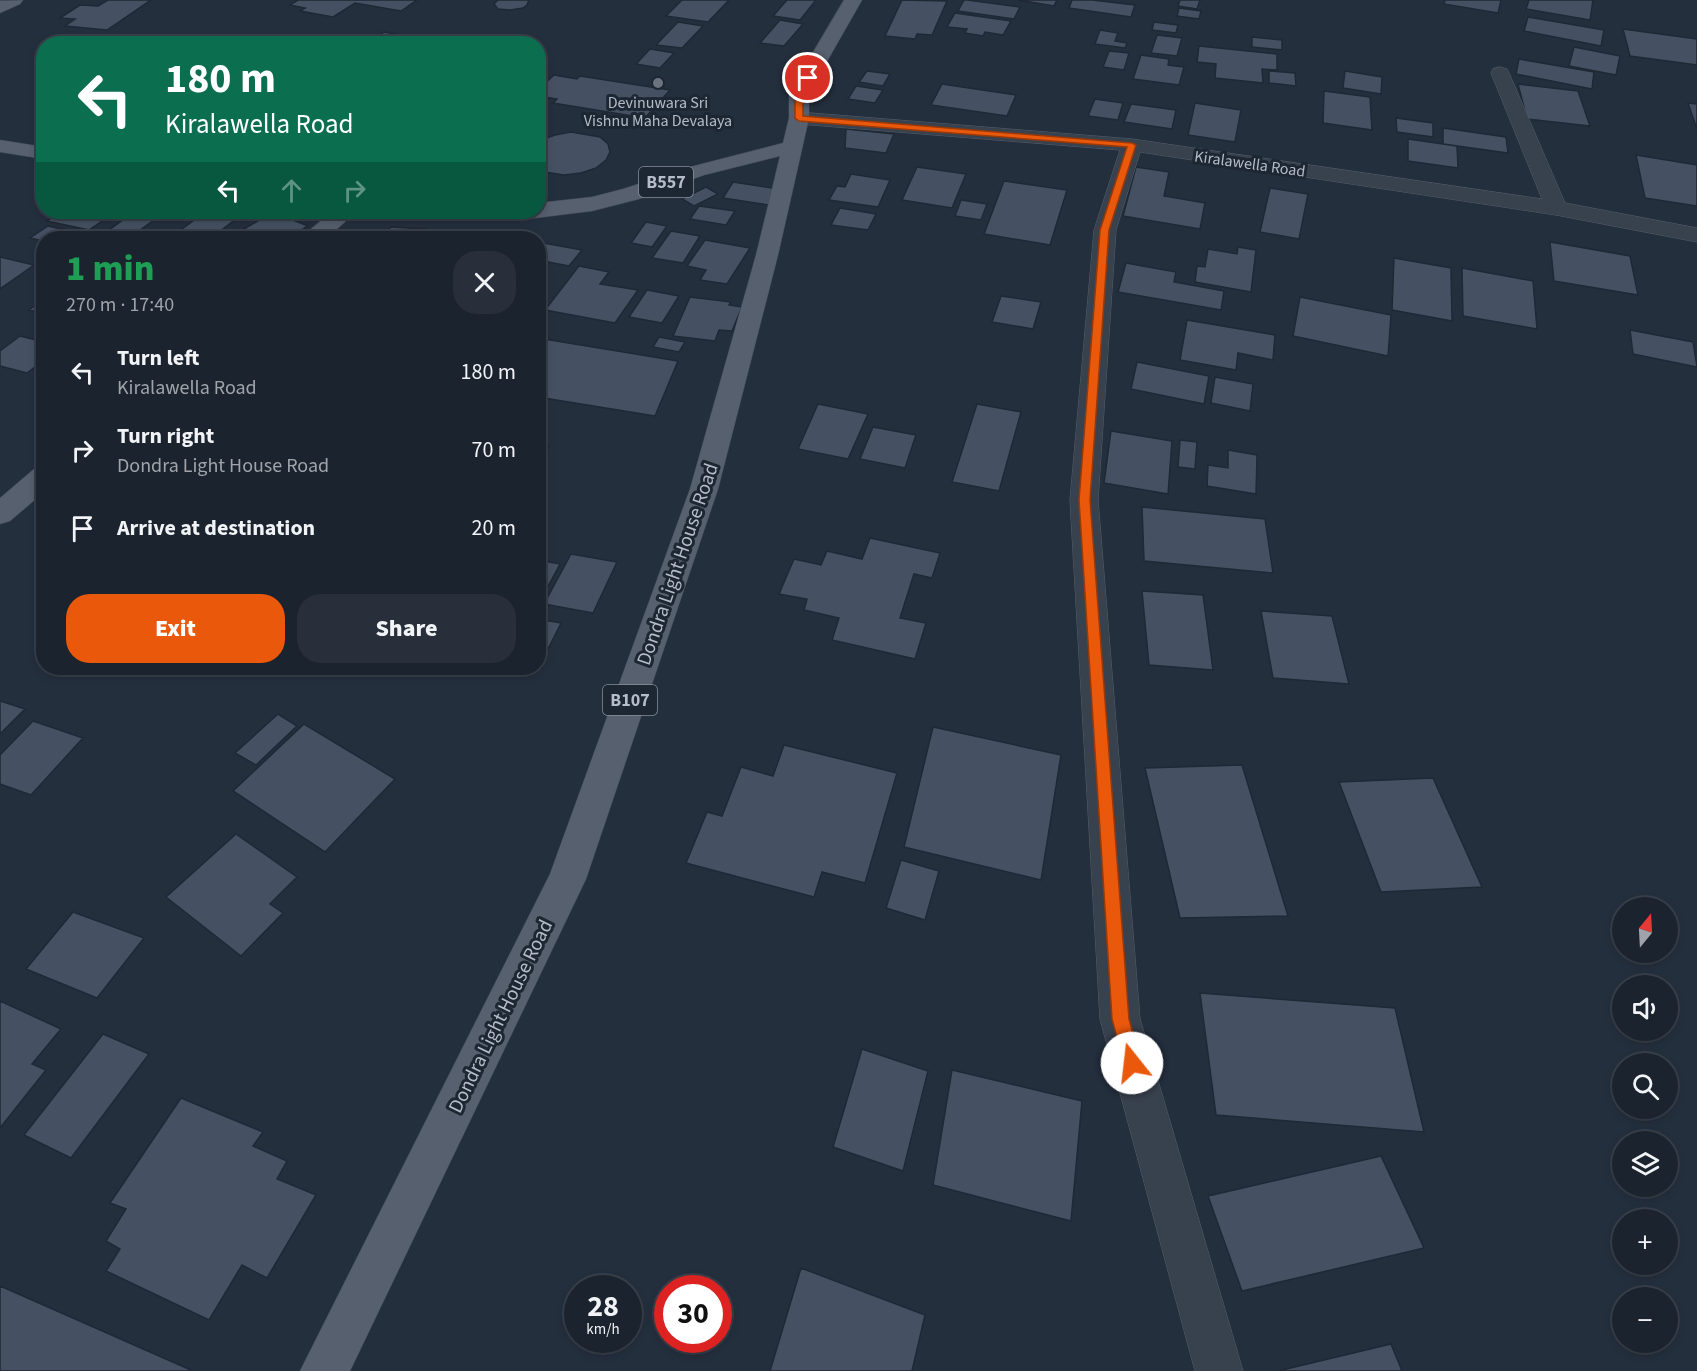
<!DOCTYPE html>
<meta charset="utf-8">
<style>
:root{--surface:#1b232e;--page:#282f3a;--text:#f1f3f6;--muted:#a0a4aa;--line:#39404a;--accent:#ea580c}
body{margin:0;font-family:"Source Sans 3",sans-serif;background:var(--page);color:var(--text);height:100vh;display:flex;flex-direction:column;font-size:22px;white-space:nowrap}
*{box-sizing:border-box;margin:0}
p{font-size:20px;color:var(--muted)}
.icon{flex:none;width:33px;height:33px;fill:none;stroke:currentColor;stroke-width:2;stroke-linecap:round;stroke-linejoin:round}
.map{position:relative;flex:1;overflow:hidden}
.drawer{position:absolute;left:36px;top:231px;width:510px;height:444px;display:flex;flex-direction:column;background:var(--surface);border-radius:24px;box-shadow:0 3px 9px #0003,0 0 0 2px var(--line)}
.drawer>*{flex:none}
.hud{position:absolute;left:36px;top:36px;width:510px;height:183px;border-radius:24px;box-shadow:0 3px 9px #0003,0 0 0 2px var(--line);background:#0b6e4f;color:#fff;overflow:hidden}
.needle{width:39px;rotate:18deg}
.controls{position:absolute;left:1612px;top:897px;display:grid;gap:12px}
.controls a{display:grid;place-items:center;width:66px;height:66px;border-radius:50%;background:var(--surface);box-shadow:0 3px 9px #0003,0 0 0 2px var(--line);font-size:30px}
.speed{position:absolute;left:564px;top:1275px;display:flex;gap:12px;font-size:30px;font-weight:700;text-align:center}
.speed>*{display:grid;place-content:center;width:78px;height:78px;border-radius:50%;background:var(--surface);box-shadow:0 3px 9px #0003,0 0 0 2px var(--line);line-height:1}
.speed small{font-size:15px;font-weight:400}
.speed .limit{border:9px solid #d22;background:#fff;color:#111}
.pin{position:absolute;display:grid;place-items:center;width:51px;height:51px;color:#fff;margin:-26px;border:3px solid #fff;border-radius:50%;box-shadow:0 2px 6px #0007}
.me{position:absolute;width:66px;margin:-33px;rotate:344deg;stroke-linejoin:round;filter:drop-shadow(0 0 4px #0008)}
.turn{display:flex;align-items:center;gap:21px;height:126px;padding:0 30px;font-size:27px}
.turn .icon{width:78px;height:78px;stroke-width:2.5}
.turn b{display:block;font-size:42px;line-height:51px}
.lanes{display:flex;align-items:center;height:57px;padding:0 30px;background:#0003;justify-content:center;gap:30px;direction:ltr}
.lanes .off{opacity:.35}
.round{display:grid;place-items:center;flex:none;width:63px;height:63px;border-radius:24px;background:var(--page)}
.overview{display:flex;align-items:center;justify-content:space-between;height:102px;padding:0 30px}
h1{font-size:36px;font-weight:800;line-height:45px;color:#1e9e55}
.action{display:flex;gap:12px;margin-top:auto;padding:12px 30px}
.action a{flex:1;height:69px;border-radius:24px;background:var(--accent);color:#fff;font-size:24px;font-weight:800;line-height:69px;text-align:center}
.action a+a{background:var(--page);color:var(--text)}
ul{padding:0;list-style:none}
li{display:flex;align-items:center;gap:18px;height:78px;padding:0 30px}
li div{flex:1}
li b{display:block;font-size:22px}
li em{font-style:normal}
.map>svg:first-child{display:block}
.building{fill:#455162;stroke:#1f2835;stroke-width:1.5}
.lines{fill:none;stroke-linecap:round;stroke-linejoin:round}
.minor-casing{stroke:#565f6c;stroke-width:1}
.major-casing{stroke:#414a57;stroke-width:1}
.minor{fill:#38414e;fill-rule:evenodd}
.major{fill:#56606e;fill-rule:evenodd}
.route{fill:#ea580c;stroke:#983908;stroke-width:1.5}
.worship-dot{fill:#6b7280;stroke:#1d2633;stroke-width:2}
.labels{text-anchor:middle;stroke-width:6;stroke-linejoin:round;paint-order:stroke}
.far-poi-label{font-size:16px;fill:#b4bcc9;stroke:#1d2633}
.far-street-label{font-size:16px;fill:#b4bcc9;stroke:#1d2633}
.shield{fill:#1d2633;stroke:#878f9c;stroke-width:1.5}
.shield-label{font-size:18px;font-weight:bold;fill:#b4bcc9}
.street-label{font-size:20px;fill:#b4bcc9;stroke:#1d2633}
</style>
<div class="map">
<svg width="1697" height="1371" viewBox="0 0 1697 1371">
<rect width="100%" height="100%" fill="#242f3e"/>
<path class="building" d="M108,0H151L107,30L65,26L75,19L60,18L80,5L98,6Z
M298,0H417L401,11L355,3L333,17L300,11L305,8L290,5Z
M529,0L527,5L523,8L510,10L498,9L494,4L498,0Z
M682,0H729L708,22L666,16Z
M787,0H816L800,20L773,16Z
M902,0L947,1L932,35L917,34L915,39L885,36Z
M964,0H967L1020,7L1014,19L958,11Z
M1018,0H1057L1054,6Z
M1072,0H1092L1135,5L1131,17L1069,8Z
M1180,0H1200L1197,9L1178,6Z
M1445,0H1501L1498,13L1444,4Z
M1529,0H1593L1590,20L1526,9Z
M1179,8L1201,11L1199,19L1177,16Z
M955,13L1011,21L1003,35L985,32L983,36L965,33L967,29L947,27Z
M1528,17L1604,30L1601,46L1524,31Z
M780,20L803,24L784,46L760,43Z
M678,22L703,26L682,48L656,45Z
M1154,22L1178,25L1176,33L1152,30Z
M1623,29L1697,39V65L1630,56Z
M1100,30L1118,33L1115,41L1127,43L1125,48L1095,44Z
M384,32L416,38L408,44H368Z
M1157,35L1182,38L1177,56L1151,53Z
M279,36L336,44H269Z
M1252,37L1282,40V50L1252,47Z
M1199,46L1277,54V70L1262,69L1263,83L1215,78L1216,64L1197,62Z
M1574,47L1620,56L1616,75L1569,66Z
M650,49L674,53L660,68L636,64Z
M1109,51L1129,53L1124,70L1103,67Z
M1141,55L1169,59L1168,65L1184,67L1179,85L1133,79Z
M1519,59L1594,72L1592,89L1516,74Z
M867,71L890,74L883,86L859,82Z
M1269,71L1295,73L1296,86L1269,83Z
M1345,71L1382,77L1381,94L1343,88Z
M554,75L577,79L580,76L670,90L645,118L553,103L557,99L538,96V90Z
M942,84L1016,95L1007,116L931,105Z
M1518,84L1578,91L1590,126L1527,119Z
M856,86L883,90L875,103L848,99Z
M1324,91L1370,97L1372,130L1323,123Z
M1095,99L1123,103L1118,120L1088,116Z
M1195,103L1241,110L1235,142L1188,135Z
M1688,103L1697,104V129Z
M1131,104L1176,110L1172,129L1124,122Z
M1396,118L1433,123V137L1397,132Z
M1443,128L1506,137L1508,153L1443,144Z
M846,129L894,134L886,153L845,148Z
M571,132L600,137L608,144L610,152L606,160L596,168L581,173L564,175L538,171V141L555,135Z
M1408,139L1457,146L1458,168L1408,161Z
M1636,155L1697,165V206L1645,198Z
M917,167L966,174L952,208L902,200Z
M1136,167L1169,172L1164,196L1205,203L1200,229L1123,216Z
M851,174L890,180L878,207L829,200L837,186L845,187Z
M1004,181L1067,190L1050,245L984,234Z
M733,182L779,189L769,205L723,198Z
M706,187L718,194L694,206L682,199Z
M1270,188L1308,194L1299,239L1260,232Z
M961,200L987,204L981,220L955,216Z
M699,206L735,211L726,225L690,219Z
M840,208L876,214L868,230L831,225Z
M61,212H115L89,230L47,221Z
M134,212H165L129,238H98Z
M205,212H245L211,238H190L174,235Z
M273,212L308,226L288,238H245L249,236L239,232Z
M646,222L667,226L652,247L631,243Z
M48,226L80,233L73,238H44V241L30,238Z
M391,227L425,229L415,238H379Z
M671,231L700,236L683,263L652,258Z
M705,240L750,248L727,284L700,280L706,270L687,266Z
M538,242L582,250L569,266L538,260Z
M1550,242L1630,256L1638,295L1554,281Z
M1238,247L1256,250L1251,292L1195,282L1197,266L1205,267L1208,249L1237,254Z
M0,257L34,265L0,289Z
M1394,258L1451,268L1452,321L1392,310Z
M1126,263L1176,272L1174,282L1224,291L1221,310L1118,292Z
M579,266L609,272L600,284L638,290L615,323L545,310Z
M1462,268L1533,281L1537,329L1463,316Z
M647,290L679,296L662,323L629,317Z
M1001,296L1041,302L1033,329L992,322Z
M690,297L731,302L729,305L742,307L732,331L719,330L715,341L673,336Z
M1300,297L1391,315L1388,356L1293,336Z
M44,299V313L29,310Z
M1187,320L1275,335L1273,360L1238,353L1236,370L1180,360Z
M1630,330L1693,342L1697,367L1633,354Z
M20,336L44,342V360L27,373L0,366V351Z
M659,337L685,342L679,352L653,347Z
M538,338L678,361L655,416L538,397Z
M1137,362L1209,376L1204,404L1131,389Z
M1215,377L1253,384L1250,411L1211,403Z
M818,404L868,414L848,459L798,449Z
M977,404L1021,412L999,491L952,482Z
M873,427L916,435L905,468L860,459Z
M1111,431L1172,441L1168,494L1104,483Z
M1180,440L1197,442L1195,469L1178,467Z
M538,444L549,446L538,460Z
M1228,450L1257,455L1256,494L1207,486L1208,465L1228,468Z
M1142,507L1265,519L1273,573L1144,561Z
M870,538L940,553L932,578L914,574L900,618L926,623L915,659L832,640L839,618L804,610L807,599L779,594L794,559L821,565L827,551L862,559Z
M571,554L617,562L593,613L544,604Z
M538,560L560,564L538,605Z
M1142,591L1203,595L1213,670L1149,665Z
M1261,611L1332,616L1349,684L1273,678Z
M538,619L561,623L546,653L538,652Z
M0,701L25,709L0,734Z
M278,714L297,726L256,765L235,753Z
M33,721L83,738L31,795L0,784V755Z
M304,724L395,779L325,852L233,791Z
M933,727L1061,755L1041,880L904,847Z
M784,745L897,773L865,883L822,872L814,897L686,863L707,812L722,816L741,767L773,776Z
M1242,765L1288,916L1180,918L1145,768Z
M1433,778L1482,887L1381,892L1339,782Z
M236,834L297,877L270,904L283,913L241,956L166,897Z
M901,860L939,871L925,920L886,908Z
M73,912L144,938L97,998L26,969Z
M1200,993L1395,1008L1424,1132L1216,1115Z
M0,1001L61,1029L32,1064L46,1070L0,1128Z
M103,1034L149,1054L71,1158L24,1135Z
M862,1049L928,1071L903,1171L833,1147Z
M952,1070L1082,1101L1071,1221L933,1185Z
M181,1098L263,1132L253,1146L287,1161L277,1179L316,1195L267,1278L242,1265L209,1320L106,1271L120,1249L106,1241L126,1209L110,1203Z
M1381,1156L1424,1248L1242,1291L1208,1196Z
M801,1268L925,1315L912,1371H770Z
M0,1286L193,1371H0Z
M1391,1344L1402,1371H1278Z"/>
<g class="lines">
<g class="minor-casing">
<path id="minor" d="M1500,67L1507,69L1509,73L1565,203L1697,228V242L1556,215L1140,152L1116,230L1098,500L1140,1019L1243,1371H1195L1100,1019L1070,500L1094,230L1120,150L799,124L792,122L789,118L792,114L799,112L1132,139L1542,199L1491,73L1493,69Z"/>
</g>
<g class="major-casing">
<path id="major" d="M23,0L20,4L0,13V1Z
M844,0H862L809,93V118L778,255L718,489L586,879L350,1371H300L550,874L690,489L756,255L780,156L704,175L639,199L592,211L527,219L474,220L420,217L417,212H538V203L592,197L623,189L690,167L783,143L789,118V93Z
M0,140L44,147V159L0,152Z
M332,212H356L327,238H303L306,233Z
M44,466V492L10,521L0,524V498L34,469Z"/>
</g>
<use href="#minor" class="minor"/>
<use href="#major" class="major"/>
</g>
<path class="route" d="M808,75L812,78L803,93V116L1132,143L1136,145L1109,230L1090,500L1129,1019L1141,1063L1139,1069L1132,1071L1126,1069L1124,1063L1112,1019L1079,500L1100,230L1127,147L799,121L795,118V93L805,76Z"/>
<circle class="worship-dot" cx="658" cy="83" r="6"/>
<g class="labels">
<g class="far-poi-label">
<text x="658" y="108">Devinuwara Sri<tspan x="658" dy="18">Vishnu Maha Devalaya</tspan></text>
</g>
<g class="far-street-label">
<text transform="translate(1250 163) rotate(8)" y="6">Kiralawella Road</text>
</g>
<g class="shield">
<rect x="639" y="167" width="54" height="30" rx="4.5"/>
<rect x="603" y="685" width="54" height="30" rx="4.5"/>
</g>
<g class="shield-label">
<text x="666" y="188">B557</text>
<text x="630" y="706">B107</text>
</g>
<g class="street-label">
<text transform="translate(677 564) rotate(-71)" y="7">Dondra Light House Road</text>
<text transform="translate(500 1016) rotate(-64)" y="7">Dondra Light House Road</text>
</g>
</g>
</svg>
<div class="controls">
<a><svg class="needle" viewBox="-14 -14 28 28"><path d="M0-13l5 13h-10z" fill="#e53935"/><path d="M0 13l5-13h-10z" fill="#a0a4aa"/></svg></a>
<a><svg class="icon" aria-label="sound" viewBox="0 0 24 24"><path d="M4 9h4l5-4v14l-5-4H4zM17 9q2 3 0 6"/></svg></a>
<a><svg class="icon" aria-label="search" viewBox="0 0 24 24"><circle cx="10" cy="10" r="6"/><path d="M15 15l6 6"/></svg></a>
<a><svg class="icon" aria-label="layers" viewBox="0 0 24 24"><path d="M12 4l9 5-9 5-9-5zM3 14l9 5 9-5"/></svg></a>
<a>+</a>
<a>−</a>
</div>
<div class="speed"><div>28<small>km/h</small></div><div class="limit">30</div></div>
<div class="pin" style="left:808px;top:78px;background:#d93025"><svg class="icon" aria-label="arrive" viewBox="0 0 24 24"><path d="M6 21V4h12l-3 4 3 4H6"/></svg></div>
<svg class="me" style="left:1132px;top:1063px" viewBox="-20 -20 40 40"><circle r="19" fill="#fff"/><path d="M0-13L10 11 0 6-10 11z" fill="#ea580c"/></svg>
<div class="hud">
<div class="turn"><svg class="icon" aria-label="left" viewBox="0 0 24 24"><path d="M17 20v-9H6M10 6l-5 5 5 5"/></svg><div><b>180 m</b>Kiralawella Road</div></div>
<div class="lanes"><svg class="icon" aria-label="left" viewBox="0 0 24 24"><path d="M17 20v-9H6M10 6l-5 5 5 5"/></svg><svg class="icon off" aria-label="ahead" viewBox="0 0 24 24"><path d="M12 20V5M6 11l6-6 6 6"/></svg><svg class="icon off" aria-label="right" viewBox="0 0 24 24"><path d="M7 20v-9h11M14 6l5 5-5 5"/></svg></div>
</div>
<section class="drawer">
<div class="overview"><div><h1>1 min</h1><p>270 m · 17:40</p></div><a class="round"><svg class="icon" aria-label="close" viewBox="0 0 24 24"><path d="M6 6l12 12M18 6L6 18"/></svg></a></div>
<ul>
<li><svg class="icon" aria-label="left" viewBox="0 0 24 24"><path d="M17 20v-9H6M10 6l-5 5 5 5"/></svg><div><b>Turn left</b><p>Kiralawella Road</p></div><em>180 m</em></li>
<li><svg class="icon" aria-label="right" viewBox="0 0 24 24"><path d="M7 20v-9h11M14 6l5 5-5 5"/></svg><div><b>Turn right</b><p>Dondra Light House Road</p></div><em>70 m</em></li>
<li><svg class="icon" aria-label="arrive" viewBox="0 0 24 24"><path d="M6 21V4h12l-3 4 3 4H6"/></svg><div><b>Arrive at destination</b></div><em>20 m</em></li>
</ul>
<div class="action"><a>Exit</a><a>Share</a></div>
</section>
</div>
